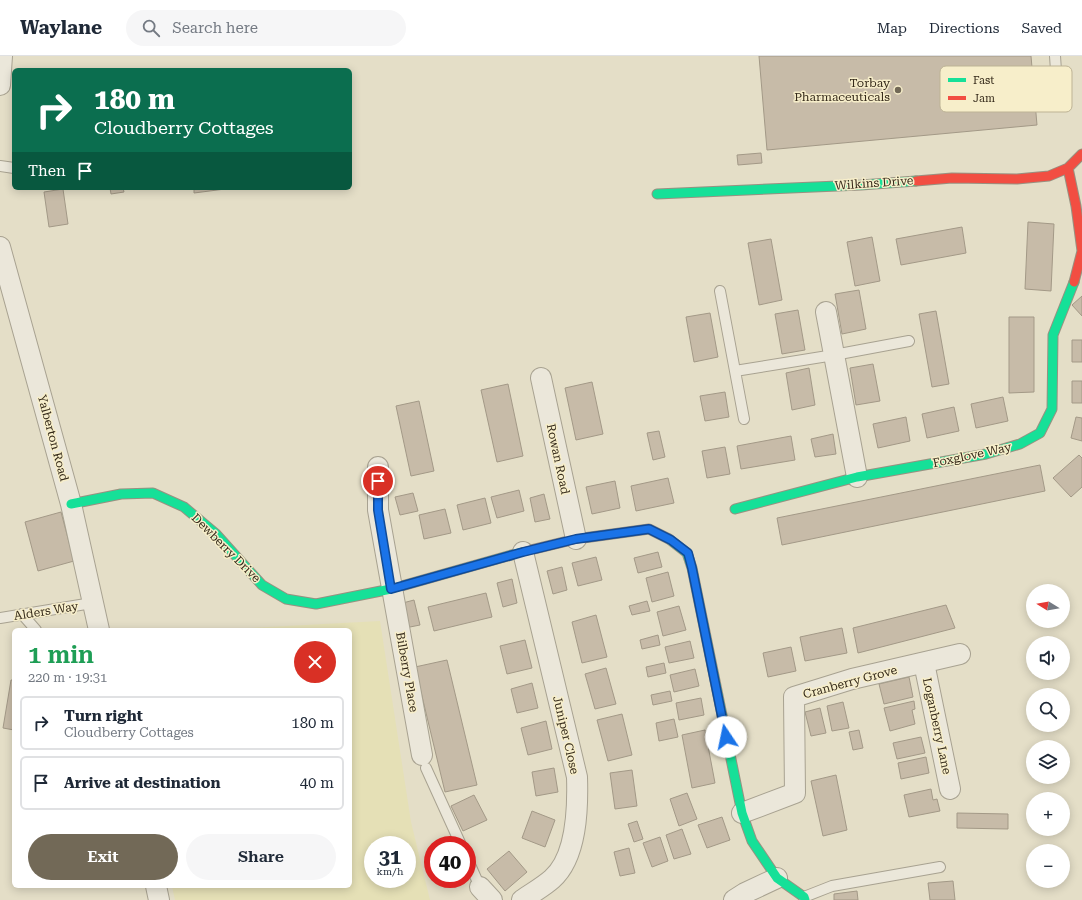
<!DOCTYPE html>
<meta charset="utf-8">
<style>
:root{--surface:#fff;--page:#f6f6f7;--text:#1f2937;--muted:#747a83;--line:#e0e1e3;--accent:#726957}
body{margin:0;font-family:"Roboto Serif",serif;background:var(--page);color:var(--text);height:100vh;display:flex;flex-direction:column;font-size:15px;white-space:nowrap}
*{box-sizing:border-box;margin:0}
p{font-size:13px;color:var(--muted)}
.icon{flex:none;width:22px;height:22px;fill:none;stroke:currentColor;stroke-width:2;stroke-linecap:round;stroke-linejoin:round}
.map{position:relative;flex:1;overflow:hidden}
.panel{position:absolute;left:12px;top:572px;width:340px;height:260px;display:flex;flex-direction:column;background:var(--surface);border-radius:6px;box-shadow:0 2px 10px #0003}
.panel>*{flex:none}
.guide{position:absolute;left:12px;top:12px;width:340px;height:122px;border-radius:6px;box-shadow:0 2px 10px #0003;background:#0b6e4f;color:#fff;overflow:hidden}
.needle{width:26px;rotate:281deg}
.buttons{position:absolute;left:1026px;top:528px;display:grid;gap:8px}
.buttons a{display:grid;place-items:center;width:44px;height:44px;border-radius:50%;background:var(--surface);box-shadow:0 2px 10px #0003;font-size:20px}
.speed{position:absolute;left:364px;top:780px;display:flex;gap:8px;font-size:20px;font-weight:700;text-align:center}
.speed>*{display:grid;place-content:center;width:52px;height:52px;border-radius:50%;background:var(--surface);box-shadow:0 2px 10px #0003;line-height:1}
.speed small{font-size:10px;font-weight:400}
.speed .limit{border:6px solid #d22;background:#fff;color:#111}
.pin{position:absolute;display:grid;place-items:center;width:34px;height:34px;color:#fff;margin:-17px;border:2px solid #fff;border-radius:50%;box-shadow:0 1px 4px #0007}
.me{position:absolute;width:44px;margin:-22px;rotate:349deg;stroke-linejoin:round;filter:drop-shadow(0 0 3px #0008)}
.turn{display:flex;align-items:center;gap:14px;height:84px;padding:0 16px;font-size:18px}
.turn .icon{width:52px;height:52px;stroke-width:2.5}
.turn b{display:block;font-size:28px;line-height:34px}
.then{display:flex;align-items:center;height:38px;padding:0 16px;background:#0003;gap:8px;font-size:15px}
.round{display:grid;place-items:center;flex:none;width:42px;height:42px;border-radius:21px;background:var(--page)}
.headline{display:flex;align-items:center;justify-content:space-between;height:68px;padding:0 16px}
h1{font-size:24px;font-weight:600;line-height:30px;color:#1e9e55}
.primary-button{display:flex;gap:8px;margin-top:auto;padding:8px 16px}
.primary-button a{flex:1;height:46px;border-radius:24px;background:var(--accent);color:#fff;font-size:16px;font-weight:600;line-height:46px;text-align:center}
.primary-button a+a{background:var(--page);color:var(--text)}
ul{padding:0;list-style:none}
li{display:flex;align-items:center;gap:12px;height:54px;margin:0 8px 6px;padding:0 8px;border:2px solid var(--line);border-radius:6px}
li div{flex:1}
li b{display:block;font-size:15px}
li em{font-style:normal}
header{display:flex;align-items:center;gap:24px;box-sizing:border-box;height:56px;padding:0 20px;background:var(--surface);border-bottom:1px solid var(--line)}
header strong{font-size:19px}
nav{display:flex;gap:22px;margin-inline-start:auto;font-size:14px}
.search{width:280px;height:36px;background:var(--page);display:flex;align-items:center;gap:10px;box-sizing:border-box;padding:0 14px;border-radius:22px;color:var(--muted);font-size:15px}
.map>svg:first-child{display:block}
.farmland{fill:#e5e0b6;fill-rule:evenodd}
.building{fill:#c7bba8;stroke:#a39987}
.lines{fill:none;stroke-linecap:round;stroke-linejoin:round}
.lane-casing{stroke:#a8a291;stroke-width:12}
.street-casing{stroke:#a8a291;stroke-width:22}
.fast-casing{stroke:#989181;stroke-width:11}
.jam-casing{stroke:#989181;stroke-width:11}
.lane{stroke:#ebe7da;stroke-width:10}
.street{stroke:#ebe7da;stroke-width:20}
.fast{stroke:#16e098;stroke-width:9}
.jam{stroke:#f24e42;stroke-width:9}
.route-casing{stroke:#114b97;stroke-width:10}
.route{stroke:#1a73e8;stroke-width:7}
.poi-dot{fill:#726957;stroke:#f7eeca;stroke-width:1.5}
.labels{text-anchor:middle;stroke-width:3;stroke-linejoin:round;paint-order:stroke}
.poi-label{font-size:12px;fill:#352a1a;stroke:#f7eeca;text-anchor:end}
.street-label{font-size:12px;fill:#352a1a;stroke:#f7eeca}
.key{fill:#f7eeca;stroke:#bdb395;stroke-width:1}
.key-label{font-size:11px;fill:#352a1a}
</style>
<header>
<strong>Waylane</strong>
<div class="search"><svg class="icon" aria-label="search" viewBox="0 0 24 24"><circle cx="10" cy="10" r="6"/><path d="M15 15l6 6"/></svg>Search here</div>
<nav><a>Map</a><a>Directions</a><a>Saved</a></nav>
</header>
<div class="map">
<svg width="1082" height="844" viewBox="0 0 1082 844">
<rect width="100%" height="100%" fill="#e4dec7"/>
<path class="farmland" d="M380,565L411,766L430,844H175L172,830H350V574H214ZM373,789H407V823H373Z"/>
<path class="building" d="M759,0H1031L1037,69L767,94Z
M761,97L762,107L738,109L737,99Z
M110,132H123L124,136L111,138Z
M194,132H224L225,133L194,137Z
M63,133L68,168L49,171L44,136Z
M1028,166L1054,168L1051,235L1025,233Z
M962,171L966,197L901,209L896,183Z
M872,181L880,225L855,230L847,186Z
M771,183L782,244L759,249L748,187Z
M859,234L866,273L842,278L835,238Z
M1082,240V260L1072,249Z
M798,254L805,294L782,298L775,258Z
M936,255L949,328L932,331L919,258Z
M710,257L718,301L694,306L686,261Z
M1009,261H1034V336L1009,337Z
M1072,284H1082V306H1072Z
M873,308L880,345L856,349L850,312Z
M809,312L815,349L792,354L786,317Z
M1072,325H1082V347H1072Z
M592,326L603,378L576,384L565,332Z
M508,328L523,400L497,406L481,334Z
M725,336L729,361L705,365L700,340Z
M1003,341L1008,365L976,372L971,348Z
M419,345L434,415L411,420L396,350Z
M954,351L959,375L927,382L922,358Z
M906,361L910,385L878,392L873,368Z
M1076,361L1082,362V385L1071,382Z
M659,375L665,401L653,404L647,377Z
M833,378L836,398L815,401L811,383Z
M791,380L795,404L741,413L737,390Z
M725,391L730,418L707,422L702,395Z
M1079,399L1082,402V431L1071,441L1053,422Z
M1040,409L1045,435L782,489L777,462Z
M668,422L674,447L636,455L631,430Z
M615,425L620,452L592,458L586,431Z
M519,434L524,455L497,462L491,441Z
M413,437L418,455L400,459L395,441Z
M544,438L550,463L535,466L530,442Z
M485,442L491,467L463,474L457,449Z
M445,453L451,477L424,483L419,459Z
M61,456L74,505L38,515L25,466Z
M658,496L662,511L638,517L634,502Z
M596,501L602,524L578,530L572,507Z
M562,511L567,534L553,538L547,515Z
M668,516L674,540L652,546L646,522Z
M512,523L517,547L503,551L497,527Z
M486,537L492,561L434,575L428,551Z
M414,544L420,569L405,572L399,548Z
M647,545L650,555L632,559L629,550Z
M946,549L955,572L858,597L853,572Z
M679,550L686,574L663,580L657,556Z
M596,559L607,601L582,607L572,566Z
M842,572L847,597L805,605L800,581Z
M658,579L660,589L642,593L640,584Z
M525,584L532,612L507,618L500,590Z
M690,585L694,602L669,607L665,591Z
M791,591L796,615L768,621L763,597Z
M447,604L477,729L445,736L415,611Z
M664,607L666,617L648,621L646,611Z
M606,612L616,648L595,653L585,618Z
M695,613L699,630L674,636L670,619Z
M909,621L913,641L884,648L879,628Z
M11,624H14V674L3,672Z
M532,627L538,652L517,657L511,633Z
M670,635L672,645L653,649L651,639Z
M701,642L704,659L679,664L676,647Z
M914,645L915,653L912,654L915,668L890,675L884,652Z
M843,646L849,672L832,675L827,650Z
M820,652L826,677L811,680L805,656Z
M622,658L632,699L608,705L597,664Z
M674,663L678,681L659,685L656,667Z
M546,665L552,693L528,699L521,672Z
M705,674L715,727L692,732L682,679Z
M859,674L863,692L853,694L849,676Z
M921,681L925,697L897,703L893,687Z
M926,701L929,717L901,723L898,707Z
M554,712L558,736L536,740L532,716Z
M632,714L637,750L615,753L610,717Z
M836,719L847,774L823,780L811,725Z
M931,733L933,744L937,743L940,755L909,761L904,739Z
M687,737L697,763L679,770L670,743Z
M474,739L487,764L463,775L451,750Z
M532,755L555,764L545,791L522,782Z
M957,757L1008,758V773L957,772Z
M722,761L730,784L707,792L698,769Z
M637,765L643,783L634,786L628,768Z
M682,773L691,798L674,803L666,779Z
M660,781L668,805L652,811L643,787Z
M629,792L635,817L620,820L614,796Z
M509,795L527,816L505,835L487,813Z
M953,825L955,844H930L928,827Z
M857,835L858,844H834V838Z"/>
<g class="lines">
<g class="lane-casing">
<path id="lane" d="M1055,0L1057,29
M0,110L14,112
M720,235L744,363
M735,315L834,299L909,285
M22,558L36,574
M0,562L92,547
M426,712L461,789
M467,802L480,831
M804,841L832,830L940,811"/>
</g>
<g class="street-casing">
<path id="street" d="M0,29L2,0
M0,191L71,448L99,574
M826,256L857,421
M541,322L576,483
M378,411V454L422,699
M924,607L950,733
M742,757L795,737L794,641L852,623L960,598
M156,830L159,844
M480,831L492,844
M522,844C532,837 543,831 552,823C577,801 578,752 577,721L523,496
M734,844L745,837L777,822"/>
</g>
<g class="fast-casing">
<path id="fast" d="M657,138L861,129L916,125
M71,448L121,438L153,437L184,451L216,478L262,529L286,543L316,548L391,533L522,496
M735,453L857,421L986,398L1020,388L1040,377L1052,353L1053,279L1074,226
M669,483L687,497L692,512L742,757L752,785L777,822L804,841L805,844"/>
</g>
<g class="jam-casing">
<path id="jam" d="M1068,112L1076,150L1082,195L1074,226
M916,125L952,122L1017,123L1049,120L1068,112L1082,98
M522,496L576,483L649,473L669,483"/>
</g>
<use href="#lane" class="lane"/>
<use href="#street" class="street"/>
<use href="#fast" class="fast"/>
<use href="#jam" class="jam"/>
</g>
<g class="lines">
<g class="route-casing">
<path id="route" d="M378,425V454L391,533L523,496L576,483L649,473L671,484L688,497L692,512L726,681"/>
</g>
<use href="#route" class="route"/>
</g>
<circle class="poi-dot" cx="898" cy="34" r="4"/>
<g class="labels">
<g class="poi-label">
<text x="890" y="31">Torbay<tspan x="890" dy="14">Pharmaceuticals</tspan></text>
</g>
<g class="street-label">
<text transform="translate(874 127) rotate(-4)" y="4">Wilkins Drive</text>
<text transform="translate(53 382) rotate(75)" y="4">Yalberton Road</text>
<text transform="translate(972 399) rotate(-12)" y="4">Foxglove Way</text>
<text transform="translate(558 403) rotate(78)" y="4">Rowan Road</text>
<text transform="translate(226 492) rotate(45)" y="4">Dewberry Drive</text>
<text transform="translate(46 555) rotate(-9)" y="4">Alders Way</text>
<text transform="translate(407 616) rotate(80)" y="4">Bilberry Place</text>
<text transform="translate(850 626) rotate(-15)" y="4">Cranberry Grove</text>
<text transform="translate(937 670) rotate(78)" y="4">Loganberry Lane</text>
<text transform="translate(566 679) rotate(77)" y="4">Juniper Close</text>
</g>
</g>
<rect x="940" y="10" width="132" height="46" rx="6" class="key"/>
<rect x="948" y="22" width="18" height="4" fill="#16e098"/>
<rect x="948" y="40" width="18" height="4" fill="#f24e42"/>
<g class="key-label">
<text x="973" y="28">Fast</text>
<text x="973" y="46">Jam</text>
</g>
</svg>
<div class="buttons">
<a><svg class="needle" viewBox="-14 -14 28 28"><path d="M0-13l5 13h-10z" fill="#e53935"/><path d="M0 13l5-13h-10z" fill="#747a83"/></svg></a>
<a><svg class="icon" aria-label="sound" viewBox="0 0 24 24"><path d="M4 9h4l5-4v14l-5-4H4zM17 9q2 3 0 6"/></svg></a>
<a><svg class="icon" aria-label="search" viewBox="0 0 24 24"><circle cx="10" cy="10" r="6"/><path d="M15 15l6 6"/></svg></a>
<a><svg class="icon" aria-label="layers" viewBox="0 0 24 24"><path d="M12 4l9 5-9 5-9-5zM3 14l9 5 9-5"/></svg></a>
<a>+</a>
<a>−</a>
</div>
<div class="speed"><div>31<small>km/h</small></div><div class="limit">40</div></div>
<div class="pin" style="left:378px;top:425px;background:#d93025"><svg class="icon" aria-label="arrive" viewBox="0 0 24 24"><path d="M6 21V4h12l-3 4 3 4H6"/></svg></div>
<svg class="me" style="left:726px;top:681px" viewBox="-20 -20 40 40"><circle r="19" fill="#fff"/><path d="M0-13L10 11 0 6-10 11z" fill="#1a73e8"/></svg>
<div class="guide">
<div class="turn"><svg class="icon" aria-label="right" viewBox="0 0 24 24"><path d="M7 20v-9h11M14 6l5 5-5 5"/></svg><div><b>180 m</b>Cloudberry Cottages</div></div>
<div class="then">Then<svg class="icon" aria-label="arrive" viewBox="0 0 24 24"><path d="M6 21V4h12l-3 4 3 4H6"/></svg></div>
</div>
<section class="panel">
<div class="headline"><div><h1>1 min</h1><p>220 m · 19:31</p></div><a class="round" style="background:#d93025;color:#fff"><svg class="icon" aria-label="close" viewBox="0 0 24 24"><path d="M6 6l12 12M18 6L6 18"/></svg></a></div>
<ul>
<li><svg class="icon" aria-label="right" viewBox="0 0 24 24"><path d="M7 20v-9h11M14 6l5 5-5 5"/></svg><div><b>Turn right</b><p>Cloudberry Cottages</p></div><em>180 m</em></li>
<li><svg class="icon" aria-label="arrive" viewBox="0 0 24 24"><path d="M6 21V4h12l-3 4 3 4H6"/></svg><div><b>Arrive at destination</b></div><em>40 m</em></li>
</ul>
<div class="primary-button"><a>Exit</a><a>Share</a></div>
</section>
</div>
